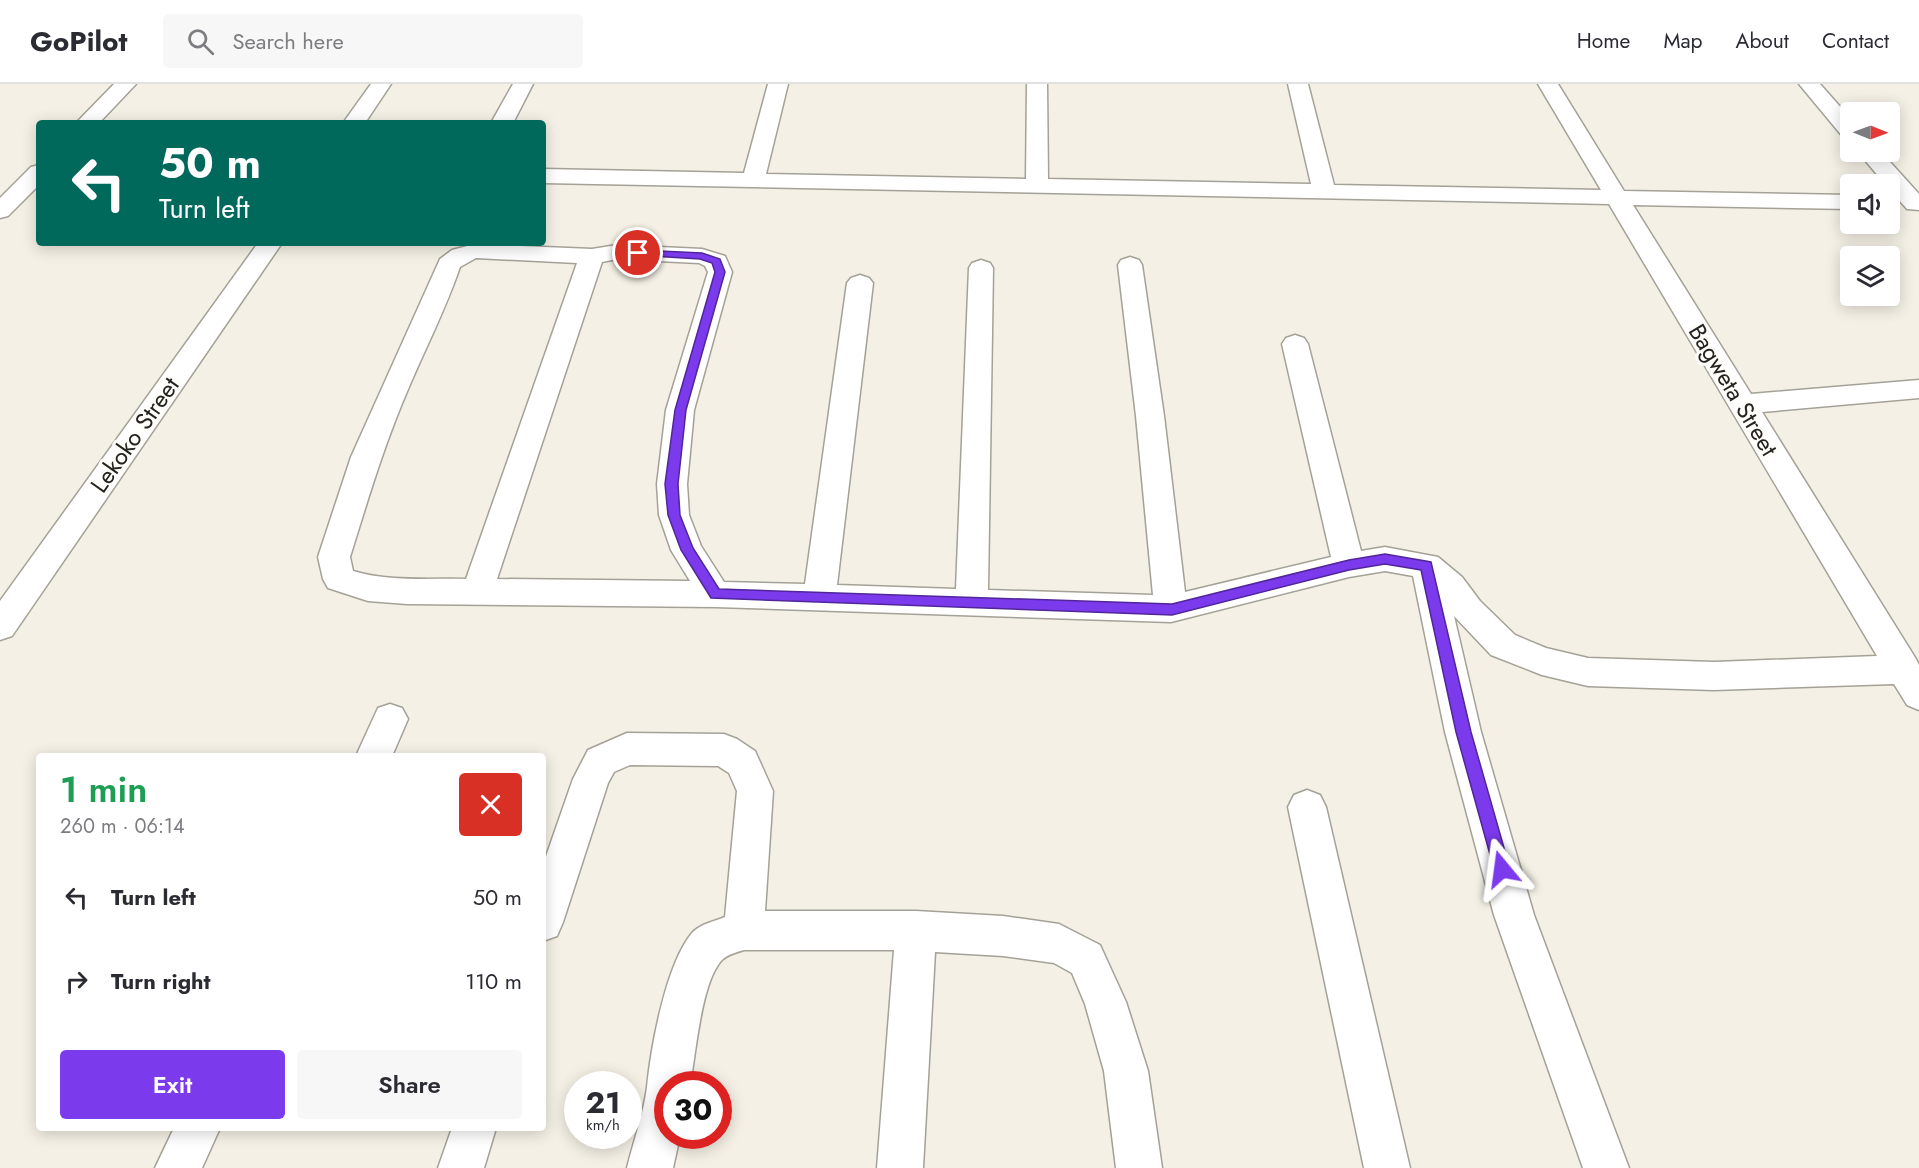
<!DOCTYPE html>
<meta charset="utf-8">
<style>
:root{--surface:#fff;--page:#f7f7f7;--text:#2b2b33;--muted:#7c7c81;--line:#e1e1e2;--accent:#7c3aed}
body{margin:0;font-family:Jost,sans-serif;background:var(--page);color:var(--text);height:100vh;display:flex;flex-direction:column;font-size:22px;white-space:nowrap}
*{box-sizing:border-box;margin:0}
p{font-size:20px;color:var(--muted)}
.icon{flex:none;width:33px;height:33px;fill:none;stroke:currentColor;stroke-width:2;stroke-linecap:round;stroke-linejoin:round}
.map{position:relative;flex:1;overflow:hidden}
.drawer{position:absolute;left:36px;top:669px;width:510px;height:378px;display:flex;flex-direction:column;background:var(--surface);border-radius:6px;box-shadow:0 3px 15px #0003}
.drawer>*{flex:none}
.hud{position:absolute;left:36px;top:36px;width:510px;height:126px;border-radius:6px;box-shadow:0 3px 15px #0003;background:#00695c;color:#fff;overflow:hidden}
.needle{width:39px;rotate:91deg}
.tools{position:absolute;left:1840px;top:18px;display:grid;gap:12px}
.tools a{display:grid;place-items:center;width:60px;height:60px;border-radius:6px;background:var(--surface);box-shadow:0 3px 15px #0003;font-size:30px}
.speed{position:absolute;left:564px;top:987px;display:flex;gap:12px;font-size:30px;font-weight:700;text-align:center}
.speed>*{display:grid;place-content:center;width:78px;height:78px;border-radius:50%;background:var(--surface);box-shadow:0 3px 15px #0003;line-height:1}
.speed small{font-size:15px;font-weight:400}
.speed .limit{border:9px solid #d22;background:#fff;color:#111}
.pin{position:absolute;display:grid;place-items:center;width:51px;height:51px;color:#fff;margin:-26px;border:3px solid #fff;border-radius:50%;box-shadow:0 2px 6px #0007}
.me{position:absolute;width:66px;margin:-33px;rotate:344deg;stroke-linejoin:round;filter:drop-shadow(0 0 4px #0008)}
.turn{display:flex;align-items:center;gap:21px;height:126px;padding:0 24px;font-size:27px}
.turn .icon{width:78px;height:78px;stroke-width:2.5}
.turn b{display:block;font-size:42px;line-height:51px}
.round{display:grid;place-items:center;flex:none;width:63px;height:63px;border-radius:6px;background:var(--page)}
.overview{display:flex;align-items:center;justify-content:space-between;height:102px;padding:0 24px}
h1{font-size:36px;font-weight:600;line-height:45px;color:#1e9e55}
.button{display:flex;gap:12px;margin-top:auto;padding:12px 24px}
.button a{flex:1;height:69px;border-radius:6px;background:var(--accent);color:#fff;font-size:24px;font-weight:600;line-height:69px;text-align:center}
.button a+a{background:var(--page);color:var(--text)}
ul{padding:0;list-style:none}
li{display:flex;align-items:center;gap:18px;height:84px;padding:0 24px}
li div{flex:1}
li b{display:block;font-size:22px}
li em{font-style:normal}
header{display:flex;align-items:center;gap:36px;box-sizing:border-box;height:84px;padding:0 30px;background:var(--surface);border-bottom:2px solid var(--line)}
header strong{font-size:28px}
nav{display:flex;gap:33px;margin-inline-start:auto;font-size:21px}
.search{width:420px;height:54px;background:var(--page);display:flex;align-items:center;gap:15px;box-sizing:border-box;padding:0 21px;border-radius:6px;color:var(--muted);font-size:22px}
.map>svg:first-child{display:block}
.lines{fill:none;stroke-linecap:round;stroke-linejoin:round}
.minor-casing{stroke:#a4a196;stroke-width:3}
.minor{fill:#fff;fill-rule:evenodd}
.route{fill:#7c3aed;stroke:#51269a;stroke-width:1.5}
.labels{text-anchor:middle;stroke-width:6;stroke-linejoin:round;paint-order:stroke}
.street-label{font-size:24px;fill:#25231f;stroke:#fffdf9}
</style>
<header>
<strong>GoPilot</strong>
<div class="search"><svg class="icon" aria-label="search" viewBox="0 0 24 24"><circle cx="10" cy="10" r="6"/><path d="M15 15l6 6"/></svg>Search here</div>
<nav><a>Home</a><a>Map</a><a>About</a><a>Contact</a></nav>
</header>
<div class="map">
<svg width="1919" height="1084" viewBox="0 0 1919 1084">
<rect width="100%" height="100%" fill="#f4f0e5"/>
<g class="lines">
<g class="minor-casing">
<path id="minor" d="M114,0H136L99,39H76Z
M371,0H391L365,39H343Z
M513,0H533L513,39H491Z
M768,0H788L766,90L1026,95L1027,0H1047L1048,95L1311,100L1288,0H1308L1334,101L1601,106L1538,0H1558L1624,107L1851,111V125L1633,121L1751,310L1919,296V314L1762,328L1916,575L1919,581V626L1907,621L1894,600L1714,606L1588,602L1542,591L1491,571L1454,532L1481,648L1534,831L1629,1084H1583L1494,831L1445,648L1413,492L1385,487L1349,493L1171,538L715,523L407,520L368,517L328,504L323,495L318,473L351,373L440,175L452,166L475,160L592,165L617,161L702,165L725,172L732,188L694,326L687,400L689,431L701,462L724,498L805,500L847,199L851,194L860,191L869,194L873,199L837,501L956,505L969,184L972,179L981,176L990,179L993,184L988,506L1153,511L1136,332L1118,181L1121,176L1130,173L1139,176L1142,181L1164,332L1185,508L1331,473L1282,260L1286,254L1295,251L1304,254L1308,260L1361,467L1385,463L1438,473L1462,493L1480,517L1515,551L1546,564L1588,574L1714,578L1877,572L1609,120L543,99V85L744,89ZM476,174L577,179L466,495C429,494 389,498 353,487L350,473C368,415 385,358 409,303C426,263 446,224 460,183ZM617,175L699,179L705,182L708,188L666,326L657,400L659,431L671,466L690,497L497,495L602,178Z
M1799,0H1820L1851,35V55L1843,53Z
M1858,68H1881L1919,110V126L1907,125L1890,106V100H1885Z
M39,81V101L8,132L0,134V114L31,83Z
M258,159H282L12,552L0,556V517Z
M390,620L402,624L408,635L392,672H356L378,624Z
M627,649L724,650L737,655L755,667L773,707L765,827H916L1003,832L1059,840L1100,861L1126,918L1148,987L1162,1084H1116L1104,987L1085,920L1072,889L1054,879L1003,872L935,868L923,1084H877L894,866H744C737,868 729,870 723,875C701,896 696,970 690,1000H668V1052H680L673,1084H627C633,1059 644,1028 647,1003C651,963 666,880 692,849C700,840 715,837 725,833L737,707L729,689L718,682L630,681L614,688L608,699L563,838L557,852L543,857V781L573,695L588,666Z
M1307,706L1320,711L1326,723L1410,1084H1364L1288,723L1294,711Z
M174,1044H220L202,1084H155Z
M452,1044H496L484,1084H438Z"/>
</g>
<use href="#minor" class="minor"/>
</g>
<path class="route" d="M638,166L702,169L720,175L725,188L686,326L678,400L680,431L693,464L719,505L1172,520L1349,476L1385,470L1431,478L1471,648L1510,785L1507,790L1502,793L1496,790L1494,785L1456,648L1421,486L1385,480L1349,486L1172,531L711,514L681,466L668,431L665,400L675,326L715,188L712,179L700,175L635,171V167Z"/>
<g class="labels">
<g class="street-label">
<text transform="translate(1733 306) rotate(59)" y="8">Bagweta Street</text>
<text transform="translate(135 351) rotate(-55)" y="8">Lekoko Street</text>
</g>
</g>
</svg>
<div class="tools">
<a><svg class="needle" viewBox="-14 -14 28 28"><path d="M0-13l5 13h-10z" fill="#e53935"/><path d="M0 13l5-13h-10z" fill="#7c7c81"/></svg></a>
<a><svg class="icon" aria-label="sound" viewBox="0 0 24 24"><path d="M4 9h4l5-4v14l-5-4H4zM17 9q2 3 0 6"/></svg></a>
<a><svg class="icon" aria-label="layers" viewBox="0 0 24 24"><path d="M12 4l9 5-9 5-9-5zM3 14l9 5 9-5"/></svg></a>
</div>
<div class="speed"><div>21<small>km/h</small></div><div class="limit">30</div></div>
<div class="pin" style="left:638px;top:169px;background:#d93025"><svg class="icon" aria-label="arrive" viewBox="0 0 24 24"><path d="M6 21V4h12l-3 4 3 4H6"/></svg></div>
<svg class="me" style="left:1502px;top:785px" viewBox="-20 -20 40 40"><path d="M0-17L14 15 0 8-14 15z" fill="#7c3aed" stroke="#fff" stroke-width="4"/></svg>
<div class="hud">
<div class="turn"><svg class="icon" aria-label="left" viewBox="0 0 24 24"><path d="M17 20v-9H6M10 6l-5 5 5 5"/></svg><div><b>50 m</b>Turn left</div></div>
</div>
<section class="drawer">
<div class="overview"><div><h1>1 min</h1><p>260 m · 06:14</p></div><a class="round" style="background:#d93025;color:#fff"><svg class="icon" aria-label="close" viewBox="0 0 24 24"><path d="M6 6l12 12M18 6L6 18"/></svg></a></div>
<ul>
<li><svg class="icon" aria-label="left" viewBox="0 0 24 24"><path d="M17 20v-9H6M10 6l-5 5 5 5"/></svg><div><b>Turn left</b></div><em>50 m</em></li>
<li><svg class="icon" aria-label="right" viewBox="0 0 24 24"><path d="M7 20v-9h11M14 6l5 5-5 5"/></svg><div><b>Turn right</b></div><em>110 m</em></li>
</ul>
<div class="button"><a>Exit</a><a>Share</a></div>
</section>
</div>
